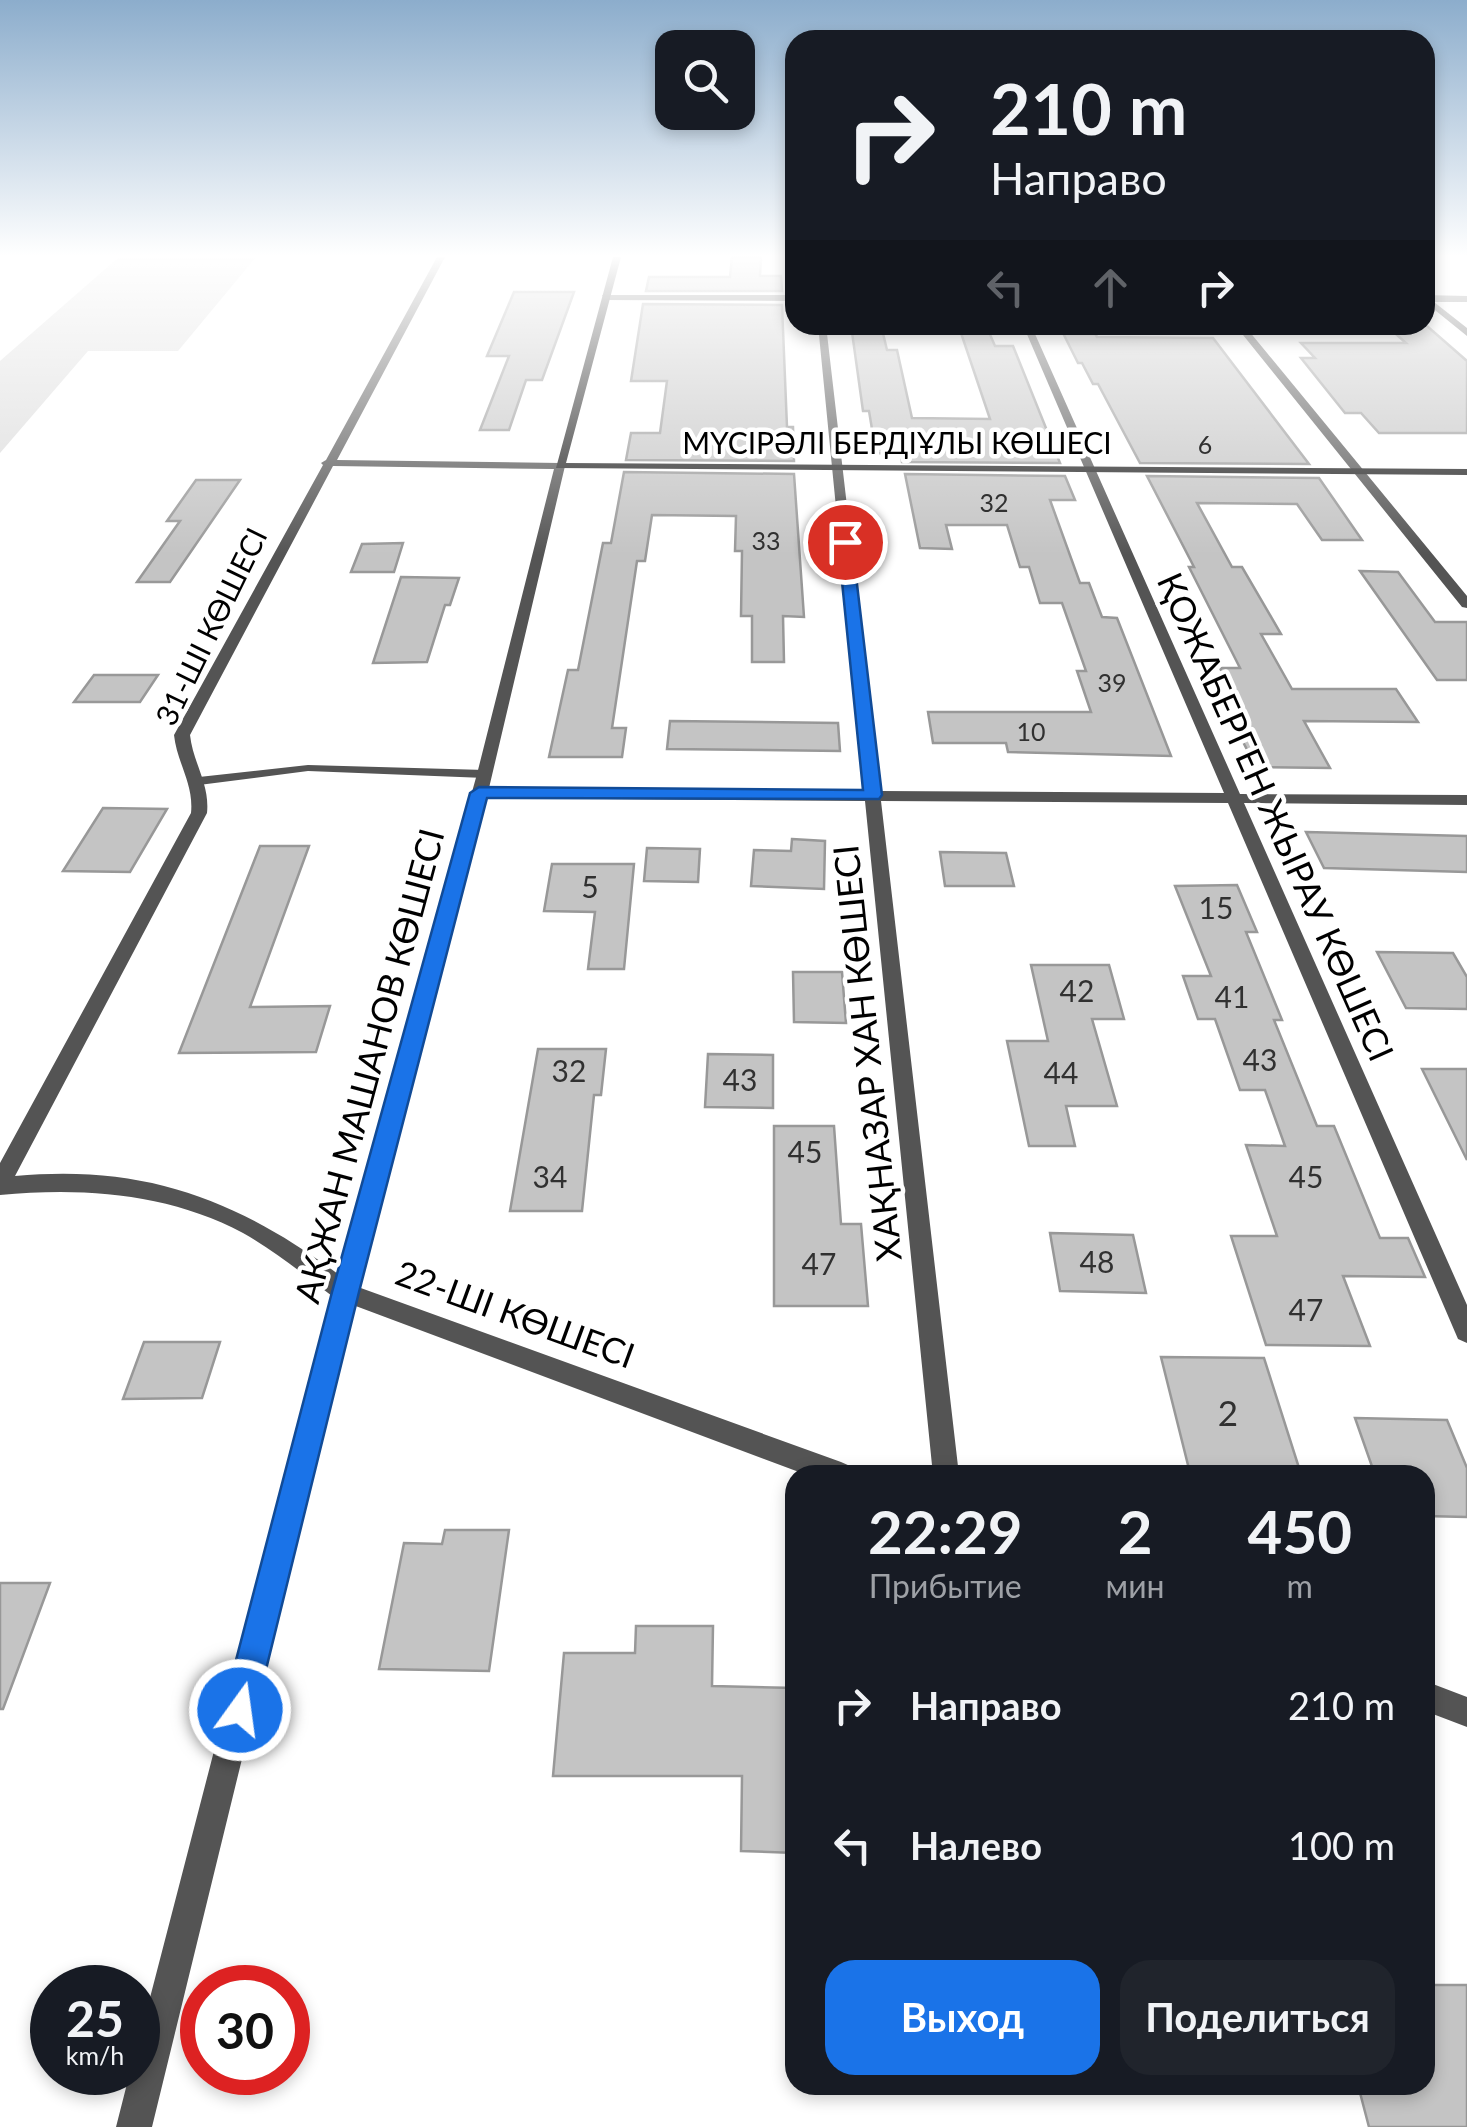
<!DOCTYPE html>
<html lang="ru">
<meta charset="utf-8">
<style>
:root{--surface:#171b24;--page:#20242c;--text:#f1f3f6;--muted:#9ea1a6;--accent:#1a73e8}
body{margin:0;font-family:Lato,sans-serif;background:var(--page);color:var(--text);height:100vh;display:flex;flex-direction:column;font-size:38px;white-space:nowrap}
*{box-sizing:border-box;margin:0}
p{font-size:32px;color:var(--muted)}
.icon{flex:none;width:55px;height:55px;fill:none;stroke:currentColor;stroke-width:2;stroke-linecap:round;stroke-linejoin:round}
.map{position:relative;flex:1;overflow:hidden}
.side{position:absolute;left:785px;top:1465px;width:650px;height:630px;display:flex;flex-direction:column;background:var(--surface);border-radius:30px;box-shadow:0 5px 15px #0003}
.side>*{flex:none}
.top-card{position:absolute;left:785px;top:30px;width:650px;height:305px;border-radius:30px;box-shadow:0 5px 15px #0003;background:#171b24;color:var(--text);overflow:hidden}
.controls{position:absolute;left:655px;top:30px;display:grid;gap:20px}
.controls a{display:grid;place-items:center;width:100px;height:100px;border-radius:20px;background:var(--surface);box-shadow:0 5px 15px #0003;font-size:50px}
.speed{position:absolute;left:30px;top:1965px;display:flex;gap:20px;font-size:50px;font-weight:700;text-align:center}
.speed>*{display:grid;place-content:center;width:130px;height:130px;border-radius:50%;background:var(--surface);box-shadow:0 5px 15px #0003;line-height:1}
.speed small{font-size:25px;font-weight:400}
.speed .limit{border:15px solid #d22;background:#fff;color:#111}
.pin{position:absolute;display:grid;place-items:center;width:85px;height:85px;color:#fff;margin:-42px;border:5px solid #fff;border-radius:50%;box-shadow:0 2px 10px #0007}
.me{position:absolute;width:110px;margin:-55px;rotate:14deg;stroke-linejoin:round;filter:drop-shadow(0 0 8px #0008)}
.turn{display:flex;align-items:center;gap:35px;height:210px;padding:0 40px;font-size:45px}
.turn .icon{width:130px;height:130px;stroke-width:2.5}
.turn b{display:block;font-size:70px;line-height:85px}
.lanes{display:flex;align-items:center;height:95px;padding:0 40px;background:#0003;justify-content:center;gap:50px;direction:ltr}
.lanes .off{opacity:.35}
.eta{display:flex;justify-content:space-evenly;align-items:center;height:170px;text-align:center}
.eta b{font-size:60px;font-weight:700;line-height:70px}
.primary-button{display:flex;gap:20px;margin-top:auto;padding:20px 40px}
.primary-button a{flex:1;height:115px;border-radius:30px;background:var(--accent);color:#fff;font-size:40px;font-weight:700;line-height:115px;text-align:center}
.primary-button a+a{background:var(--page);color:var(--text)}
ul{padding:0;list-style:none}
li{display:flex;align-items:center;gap:30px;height:140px;padding:0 40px}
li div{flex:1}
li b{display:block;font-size:38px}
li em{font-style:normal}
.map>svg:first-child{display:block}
.green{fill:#dbdbdb}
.building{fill:#c4c4c4;stroke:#989898;stroke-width:2.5}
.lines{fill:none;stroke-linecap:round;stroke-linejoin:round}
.lane{fill:#545454;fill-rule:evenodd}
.street{fill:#545454;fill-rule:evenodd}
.secondary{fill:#212121;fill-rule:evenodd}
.route{fill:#1a73e8;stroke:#114b97;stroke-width:2.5}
.labels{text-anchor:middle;stroke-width:9;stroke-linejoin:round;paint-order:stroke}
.far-number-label{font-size:25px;fill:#313131}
.far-street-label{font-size:30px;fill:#000;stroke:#fff}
.number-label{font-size:30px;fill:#313131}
.street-label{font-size:35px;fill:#000;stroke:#fff}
.near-number-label{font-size:35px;fill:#313131}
</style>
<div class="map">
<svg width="1467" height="2127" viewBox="0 0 1467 2127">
<rect width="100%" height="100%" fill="#fff"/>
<path class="green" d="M119,257H256L178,351H88L0,453V361Z"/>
<path class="building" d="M732,257H761L760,276H781L782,291H646L649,277H730Z
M514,292H574L542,380H526L509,430H480L509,356H487Z
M643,304L782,305L787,427H793L794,461L626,460L631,433H660L667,381H631Z
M851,325H881L887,350H897L912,418L990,419L960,330H988L995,346H1013L1060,463L902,462L901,454L876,453L869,411H863Z
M1059,325H1090L1097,337L1213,338L1309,464L1140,463L1098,384H1093L1082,363H1078Z
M1387,326H1427L1467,361V433H1379L1361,413H1345L1301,358H1315L1301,343H1406Z
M624,472L794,474L804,617L783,616L784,662H752V616H741L742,551H735L736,516L652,515L645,561H637L612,728H626L622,757H549L568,670H578L603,543H611Z
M905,474L1065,476L1075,500H1050L1080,583H1089L1102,617L1117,618L1171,756L1008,752L1006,743H933L928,712H1091L1077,671H1086L1062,603H1040L1029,567H1020L1007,525H946L952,549L920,548Z
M1147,476L1319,478L1362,540H1322L1297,504L1197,503L1232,567H1242L1281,634H1261L1292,689H1396L1418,722L1304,721L1330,768L1256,767L1241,738H1254L1220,668H1240L1189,567H1194Z
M196,480H240L170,582H137L180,521H167Z
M403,543L394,572H351L362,544Z
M1360,571L1398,572L1435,622H1467V680H1437Z
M401,577L459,578L450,605H445L427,662L373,663Z
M94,675H158L140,702H74Z
M670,721L838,723L840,751L667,749Z
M103,808L167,809L130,872L63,871Z
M1306,832L1467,836V872L1324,868Z
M792,839L825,841L824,889L751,886L754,850L791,851Z
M260,846H309L250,1007L330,1006L316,1052L179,1053Z
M647,848L700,849L698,882L644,881Z
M940,852L1006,853L1014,886H945Z
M552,864H634L624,969H588L595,912L544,911Z
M1237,885L1257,932H1246L1282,1020H1274L1317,1126H1334L1380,1238H1408L1425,1277L1343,1276L1370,1346L1266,1345L1231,1236H1277L1246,1145L1285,1146L1265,1090H1240L1215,1019H1198L1183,976H1211L1175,886Z
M1377,952L1453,953L1467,977V1009L1406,1008Z
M1031,965H1109L1124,1019H1092L1117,1106H1066L1075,1146H1029L1007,1041H1048Z
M793,972H842L846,1023L794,1022Z
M538,1049H606L601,1095H594L582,1211H510Z
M708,1054L773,1055V1108L705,1107Z
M1422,1069H1467V1160Z
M774,1126H834L841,1224H861L868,1306H774Z
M1050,1233L1133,1235L1146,1293L1060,1291Z
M144,1342H220L202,1398L123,1399Z
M1161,1357L1264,1358L1300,1471L1189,1469Z
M1355,1418L1447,1420L1467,1468V1517L1425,1516V1475H1375Z
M445,1530H509L489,1671L379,1669L404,1543L442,1544Z
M0,1583H50L3,1709H0Z
M636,1626H713L712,1686L795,1688V1853L741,1851L742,1776H553L564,1653H635Z
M1425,1985H1467V2127H1369L1358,2085H1425Z"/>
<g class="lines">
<path class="lane" d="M308,765L485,770L491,774L485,778L308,771L199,785L193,781L199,777Z"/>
<path class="street" d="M437,257H445L337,460L560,463L565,466L489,788L864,791L818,325H826L880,791L1224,793L1023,325H1031L1240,794L1467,795V805L1244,803L1467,1305V1343L1458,1339L1455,1332L1228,803L881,801L959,1475H933L865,801L487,798L358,1287L841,1462L850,1466L854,1475H807L353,1305L152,2127H116L130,2072H138V2044L332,1296C303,1274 275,1251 243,1233C169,1193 82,1187 0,1195V1163L191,813C194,784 177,763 174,735L323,465L321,463L326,460ZM333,466L554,469L477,774L338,1274C236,1199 144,1164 15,1176L207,813C210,784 193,763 190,735Z
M602,295H795V301L605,300Z
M1425,295L1467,296V302H1434L1467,328V336L1425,302Z
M1235,325H1244L1467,596V608L1462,607Z
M1425,1681L1467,1697V1727L1425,1711Z"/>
<path class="secondary" d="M613,257H621L566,463L1467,469V475L556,468Z"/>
</g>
<linearGradient id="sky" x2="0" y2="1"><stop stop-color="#8cadcc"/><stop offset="0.46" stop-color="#fff"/><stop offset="1" stop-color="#fff" stop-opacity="0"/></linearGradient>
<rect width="1467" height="555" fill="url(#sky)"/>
<path class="route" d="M845,538L852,542L882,795L879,799L487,798L359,1292L256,1710L251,1721L240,1726L228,1721L223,1710L332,1292L470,793L479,787L863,790L838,542Z"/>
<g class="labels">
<g class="far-number-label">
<text x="1205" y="454">6</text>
<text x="994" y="512">32</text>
<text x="766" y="550">33</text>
<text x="1112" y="692">39</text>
<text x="1031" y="741">10</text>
</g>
<g class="far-street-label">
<text x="897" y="454">МҮСІРӘЛІ БЕРДІҰЛЫ КӨШЕСІ</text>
<text transform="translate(212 627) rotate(-64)" y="10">31-ШІ КӨШЕСІ</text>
</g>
<g class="number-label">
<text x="590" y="898">5</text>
<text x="1216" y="919">15</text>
<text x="1077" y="1002">42</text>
<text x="1232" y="1008">41</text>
<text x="1260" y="1071">43</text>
<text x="569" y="1082">32</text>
<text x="1061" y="1084">44</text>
<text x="740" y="1091">43</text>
<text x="805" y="1163">45</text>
<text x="550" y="1188">34</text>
<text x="1306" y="1188">45</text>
<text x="1097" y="1273">48</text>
<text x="819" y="1275">47</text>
<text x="1306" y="1321">47</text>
</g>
<g class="street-label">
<text transform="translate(1275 817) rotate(66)" y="12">ҚОЖАБЕРГЕН ЖЫРАУ КӨШЕСІ</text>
<text transform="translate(868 1053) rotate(-96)" y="12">ХАҚНАЗАР ХАН КӨШЕСІ</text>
<text transform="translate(370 1066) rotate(-75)" y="12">АҚЖАН МАШАНОВ КӨШЕСІ</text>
<text transform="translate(515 1315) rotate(20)" y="12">22-ШІ КӨШЕСІ</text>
</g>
<g class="near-number-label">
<text x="1228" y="1426">2</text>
</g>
</g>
</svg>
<div class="controls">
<a><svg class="icon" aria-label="search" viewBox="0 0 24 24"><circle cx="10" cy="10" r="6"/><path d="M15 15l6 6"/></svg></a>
</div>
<div class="speed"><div>25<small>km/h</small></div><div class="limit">30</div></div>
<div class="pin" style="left:845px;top:542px;background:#d93025"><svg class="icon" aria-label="arrive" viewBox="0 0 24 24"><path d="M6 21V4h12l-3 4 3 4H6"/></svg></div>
<svg class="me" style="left:240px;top:1710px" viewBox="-20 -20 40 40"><circle r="17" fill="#1a73e8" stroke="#fff" stroke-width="3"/><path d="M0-11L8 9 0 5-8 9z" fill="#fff"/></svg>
<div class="top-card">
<div class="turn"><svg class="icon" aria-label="right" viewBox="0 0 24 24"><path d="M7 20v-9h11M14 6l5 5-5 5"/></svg><div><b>210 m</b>Направо</div></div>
<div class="lanes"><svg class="icon off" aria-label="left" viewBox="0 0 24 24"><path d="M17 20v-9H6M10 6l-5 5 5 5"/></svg><svg class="icon off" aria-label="ahead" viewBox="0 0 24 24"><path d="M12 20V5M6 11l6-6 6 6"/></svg><svg class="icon" aria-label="right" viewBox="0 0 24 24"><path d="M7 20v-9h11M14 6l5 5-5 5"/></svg></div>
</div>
<section class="side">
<div class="eta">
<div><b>22:29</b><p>Прибытие</p></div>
<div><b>2</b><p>мин</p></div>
<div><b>450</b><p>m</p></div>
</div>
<ul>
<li><svg class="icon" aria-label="right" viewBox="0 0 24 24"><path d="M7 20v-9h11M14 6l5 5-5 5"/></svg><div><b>Направо</b></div><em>210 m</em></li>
<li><svg class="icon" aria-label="left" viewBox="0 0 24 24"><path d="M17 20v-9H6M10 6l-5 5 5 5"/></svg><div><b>Налево</b></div><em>100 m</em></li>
</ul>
<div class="primary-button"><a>Выход</a><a>Поделиться</a></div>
</section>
</div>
